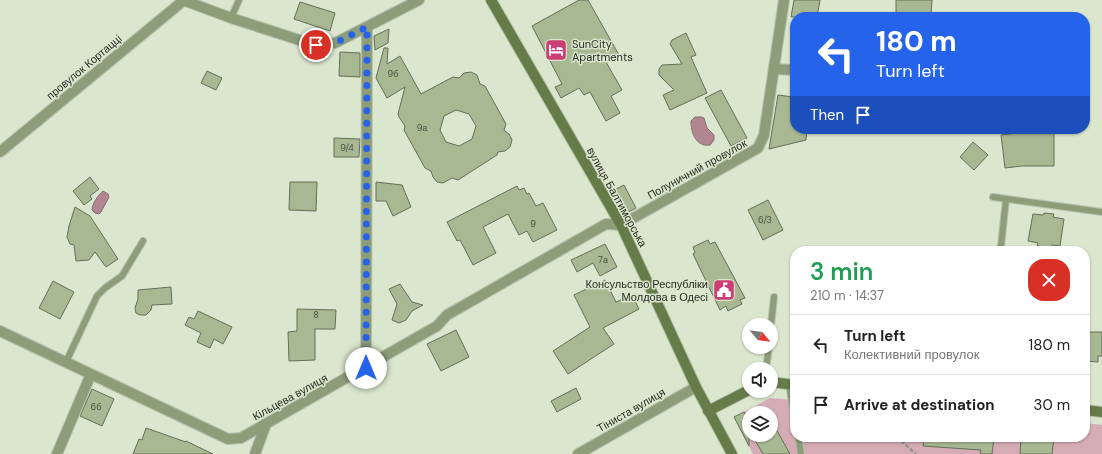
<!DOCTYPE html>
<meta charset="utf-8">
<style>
:root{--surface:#fff;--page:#f6f6f6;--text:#222;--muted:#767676;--line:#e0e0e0}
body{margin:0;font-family:"DM Sans",sans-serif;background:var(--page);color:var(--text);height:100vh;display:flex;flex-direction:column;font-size:15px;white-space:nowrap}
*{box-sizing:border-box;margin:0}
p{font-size:13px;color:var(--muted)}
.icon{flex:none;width:22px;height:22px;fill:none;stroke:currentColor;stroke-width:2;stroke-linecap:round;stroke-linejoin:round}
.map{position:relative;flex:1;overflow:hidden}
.panel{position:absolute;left:790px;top:246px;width:300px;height:196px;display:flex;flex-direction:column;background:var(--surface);border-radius:16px;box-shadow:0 1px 3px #0004}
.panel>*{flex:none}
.hud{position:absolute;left:790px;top:12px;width:300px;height:122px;border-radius:16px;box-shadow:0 1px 3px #0004;background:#2563eb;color:#fff;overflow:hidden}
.needle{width:26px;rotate:119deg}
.fabs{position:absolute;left:742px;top:318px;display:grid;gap:8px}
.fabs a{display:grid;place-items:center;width:36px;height:36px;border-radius:50%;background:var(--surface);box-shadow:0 1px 3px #0004;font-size:20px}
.pin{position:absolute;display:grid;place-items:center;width:34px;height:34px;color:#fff;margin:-17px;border:2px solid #fff;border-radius:50%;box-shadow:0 1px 4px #0007}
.me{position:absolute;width:44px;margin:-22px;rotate:0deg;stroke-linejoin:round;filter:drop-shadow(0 0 3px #0008)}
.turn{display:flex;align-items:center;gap:14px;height:84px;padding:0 20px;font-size:18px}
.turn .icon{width:52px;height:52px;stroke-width:2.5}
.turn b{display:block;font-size:28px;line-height:34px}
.then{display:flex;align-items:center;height:38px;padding:0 20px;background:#0003;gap:8px;font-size:15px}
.round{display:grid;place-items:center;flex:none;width:42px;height:42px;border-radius:16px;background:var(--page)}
.head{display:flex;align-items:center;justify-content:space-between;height:68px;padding:0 20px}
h1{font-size:24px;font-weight:600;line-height:30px;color:#1e9e55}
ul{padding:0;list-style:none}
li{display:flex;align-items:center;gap:12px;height:60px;padding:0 20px;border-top:1px solid var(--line)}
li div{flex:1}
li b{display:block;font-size:15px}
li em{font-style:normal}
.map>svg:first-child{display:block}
.green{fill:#d5abb6;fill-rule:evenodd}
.water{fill:#b28691;stroke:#896b70}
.building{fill:#a7b892;stroke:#646e59;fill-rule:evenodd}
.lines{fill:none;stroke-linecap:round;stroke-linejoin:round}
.lane-casing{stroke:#b6c1ab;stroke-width:8}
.street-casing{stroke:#b6c1ab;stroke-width:12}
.secondary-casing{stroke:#b6c1ab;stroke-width:12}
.path{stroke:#8f9785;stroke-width:2.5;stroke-dasharray:4 2;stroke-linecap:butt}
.lane{stroke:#8d9d7a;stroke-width:6}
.street{stroke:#8d9d7a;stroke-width:10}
.secondary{stroke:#657b48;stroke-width:10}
.route{stroke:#2563eb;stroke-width:7;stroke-dasharray:0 12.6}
.labels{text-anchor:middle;stroke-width:3;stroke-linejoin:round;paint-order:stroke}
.number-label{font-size:9px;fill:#484f3f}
.poi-label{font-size:11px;fill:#282c23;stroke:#dae6cd;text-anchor:start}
.street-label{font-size:11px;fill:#282c23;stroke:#dae6cd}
</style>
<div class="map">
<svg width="1102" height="454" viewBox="0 0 1102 454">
<rect width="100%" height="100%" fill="#dae6cd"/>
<path class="green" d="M770,398L795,400V437H1085V423L1102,425V454H753L734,417ZM749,413H771V435H749Z"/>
<path class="water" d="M695,117H701L704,118L707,128L714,135V140L710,145C696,147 691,133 691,121Z
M103,191L108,194L109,197L101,212L99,214L95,213L92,210C92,204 98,195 103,191Z"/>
<path class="building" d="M579,0H588L619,55L606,62L622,90L611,96L620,113L606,121L590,92L584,95L579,88L561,98L555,87L562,84L532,26Z
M794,0H820L817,17H791Z
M896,0H932L931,15L896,13Z
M300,2L335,13L330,31L294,19Z
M389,29L388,43L375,50L374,36Z
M686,33L696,55L691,57L707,93L670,110L663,95L674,90L659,75V69L662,65L682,64L670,44L672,40Z
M384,48H388L387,64L400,56L421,94L453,77L459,78L464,73L471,72L477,75L480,84L485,86L506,124L504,130L509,134L512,140L510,147L505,151L498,152L497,155L458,180L452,178L443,183L437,182L433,177L431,171L425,168L404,130L405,126L399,117L398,114L405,87L387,98L376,78ZM456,110L469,114L476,126L472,139L459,146L446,142L440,130L444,116Z
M340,52L360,53V77L339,76Z
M207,71L222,78L216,90L201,83Z
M721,90L747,138L731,146L705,98Z
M778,95L793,97L791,111L795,112V129H807L806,140L769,149Z
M1017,133H1054V166H1022L1005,168L1001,135Z
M334,138L360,139L359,157H334Z
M973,142L988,155L974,170L960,157Z
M90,177L99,189L90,196L92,199L84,205L73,191Z
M290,182H317L316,211L289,210Z
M376,182L402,185L411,207L393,216L386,201H376Z
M624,185L636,208L623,215L610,192Z
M517,186L519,190L524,188L527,194L529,193L536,206L543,203L557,230L533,242L527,231L519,235L508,214L483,227L496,253L473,265L460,240L457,241L447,222Z
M768,200L783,230L763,240L748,210Z
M75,207L90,216L118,259L106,267L95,252L89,260L76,261L74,245L70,244L67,237L69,226Z
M1044,213L1054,214L1053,217L1064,219L1060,246L1052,245L1051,248L1037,246L1038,243L1028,241L1033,214L1043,215Z
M708,240L710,244L715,242L745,298L740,300L742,304L728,311L726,306L720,310L693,254L695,253L693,247Z
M605,244L617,267L600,276L593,263L577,272L571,260Z
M605,280L616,302L632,295L639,309L603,328L614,344L568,374L553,351L590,327L574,295Z
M53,281L74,292L60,319L39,308Z
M400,284L412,302L423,305L412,311L406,320L399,323L392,320L397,304L389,289Z
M171,287L172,304L152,305L151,310L146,315H140L136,313L135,308L138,299V290Z
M297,309L336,310L335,329H315V360L289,361L288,332L297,331Z
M198,311L232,327L223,344L214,339L210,348L197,342L201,333L185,325L189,317L194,319Z
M456,330L469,357L441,371L427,344Z
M1085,332H1102V356H1098V362L1085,361Z
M576,388L581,399L557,412L551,401Z
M92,389L114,399L102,426L80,416Z
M744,412L749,422V446L734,417Z
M771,420L790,454H763L752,435H771Z
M146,428L186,442V441L213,454H133L139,439L142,440Z
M924,437H994L992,454H980L981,450L923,446Z
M1021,437H1054L1052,454H1020Z"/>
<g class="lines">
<g class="lane-casing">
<path id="lane" d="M231,18L239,0
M993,197L1102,212
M1003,251L1001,246L1006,199
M771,325L774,297
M66,362L97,296L105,288L122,276L143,241
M766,369L769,347
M789,384L795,422
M798,437L801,454
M889,437H895"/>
</g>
<g class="street-casing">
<path id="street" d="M183,0L231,18L315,45L335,43L419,0
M774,69L795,70
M0,152L183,1
M0,331L228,439L241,438L437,326L447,315L606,224L621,225L758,148L764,135L784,0
M366,368L367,27
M57,454L91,374
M255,454L266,424
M578,454L696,387"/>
</g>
<g class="secondary-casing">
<path id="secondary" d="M491,0L621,225L696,387L732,454
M771,382L795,385
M1085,410L1102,412
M708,411L749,390"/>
</g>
<path class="path" d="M901,441L916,454"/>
<use href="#lane" class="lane"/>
<use href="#street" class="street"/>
<use href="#secondary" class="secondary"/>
</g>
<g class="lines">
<path class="route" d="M316,45L335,43L367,27L366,368"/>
</g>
<defs>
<g id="hotel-square" transform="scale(1.15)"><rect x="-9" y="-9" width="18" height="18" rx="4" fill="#ca3f74" stroke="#dae6cd"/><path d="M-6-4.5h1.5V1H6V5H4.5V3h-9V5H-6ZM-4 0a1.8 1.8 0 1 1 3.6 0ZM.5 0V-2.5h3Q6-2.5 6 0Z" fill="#fff"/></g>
<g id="civic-square" transform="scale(1.15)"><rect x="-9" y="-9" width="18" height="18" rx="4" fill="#ca3f74" stroke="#dae6cd"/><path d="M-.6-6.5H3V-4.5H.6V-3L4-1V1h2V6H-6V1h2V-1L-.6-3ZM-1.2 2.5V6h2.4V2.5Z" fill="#fff"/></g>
</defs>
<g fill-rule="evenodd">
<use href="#hotel-square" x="556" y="50"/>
<use href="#civic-square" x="724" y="290"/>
</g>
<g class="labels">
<g class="number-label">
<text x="393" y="77">9б</text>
<text x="422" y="131">9а</text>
<text x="347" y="151">9/4</text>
<text x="765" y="223">6/3</text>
<text x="533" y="227">9</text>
<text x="603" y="263">7а</text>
<text x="316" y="318">8</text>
<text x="96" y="410">6б</text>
</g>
<g class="poi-label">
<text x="572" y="48">SunCity<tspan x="572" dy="13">Apartments</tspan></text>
<text x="708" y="288" text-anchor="end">Консульство Республіки<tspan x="708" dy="13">Молдова в Одесі</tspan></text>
</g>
<g class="street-label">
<text transform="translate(84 67) rotate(-40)" y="4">провулок Кортацці</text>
<text transform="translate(697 169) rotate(-29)" y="4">Полуничний провулок</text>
<text transform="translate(617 197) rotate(61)" y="4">вулиця Балтиморська</text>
<text transform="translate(290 397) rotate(-29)" y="4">Кільцева вулиця</text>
<text transform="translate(631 410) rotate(-30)" y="4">Тіниста вулиця</text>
</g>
</g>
</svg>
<div class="fabs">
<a><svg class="needle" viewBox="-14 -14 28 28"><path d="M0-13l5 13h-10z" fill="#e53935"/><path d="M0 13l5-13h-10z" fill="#767676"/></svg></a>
<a><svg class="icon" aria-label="sound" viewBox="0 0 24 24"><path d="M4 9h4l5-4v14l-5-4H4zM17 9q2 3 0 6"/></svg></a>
<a><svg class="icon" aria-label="layers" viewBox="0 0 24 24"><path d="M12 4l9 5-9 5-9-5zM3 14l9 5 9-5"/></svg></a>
</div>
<div class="pin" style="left:316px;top:45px;background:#d93025"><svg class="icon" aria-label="arrive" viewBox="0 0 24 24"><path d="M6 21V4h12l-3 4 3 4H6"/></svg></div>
<svg class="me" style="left:366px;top:368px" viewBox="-20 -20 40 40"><circle r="19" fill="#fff"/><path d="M0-13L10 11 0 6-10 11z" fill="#2563eb"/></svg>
<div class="hud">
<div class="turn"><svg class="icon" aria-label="left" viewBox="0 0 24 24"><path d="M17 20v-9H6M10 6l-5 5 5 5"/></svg><div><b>180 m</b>Turn left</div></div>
<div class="then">Then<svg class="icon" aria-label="arrive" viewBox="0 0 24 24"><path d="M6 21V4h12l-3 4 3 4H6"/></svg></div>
</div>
<section class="panel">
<div class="head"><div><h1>3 min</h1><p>210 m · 14:37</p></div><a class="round" style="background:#d93025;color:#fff"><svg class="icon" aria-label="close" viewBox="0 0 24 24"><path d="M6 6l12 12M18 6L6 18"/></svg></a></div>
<ul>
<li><svg class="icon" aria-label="left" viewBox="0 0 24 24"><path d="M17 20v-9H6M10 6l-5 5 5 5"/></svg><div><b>Turn left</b><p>Колективний провулок</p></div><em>180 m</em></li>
<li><svg class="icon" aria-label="arrive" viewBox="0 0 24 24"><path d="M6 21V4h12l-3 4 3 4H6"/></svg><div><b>Arrive at destination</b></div><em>30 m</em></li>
</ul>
</section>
</div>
